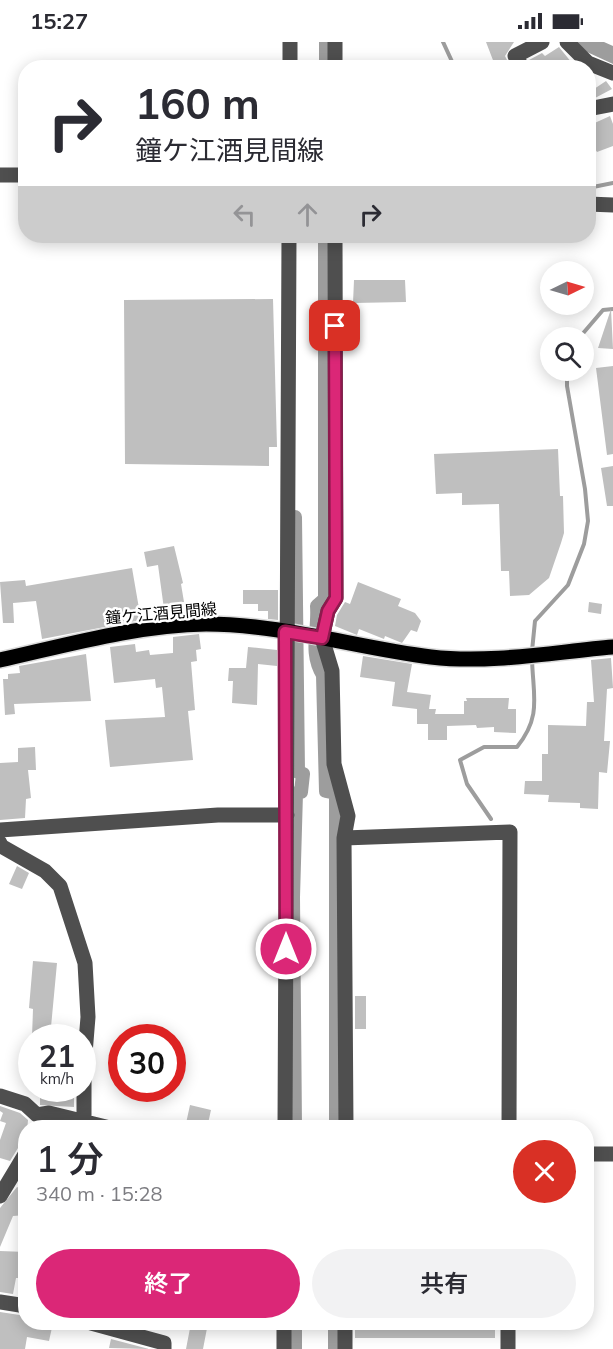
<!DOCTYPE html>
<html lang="ja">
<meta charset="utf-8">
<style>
:root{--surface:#fff;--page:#f2f2f3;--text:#2b2b33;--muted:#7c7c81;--accent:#db2777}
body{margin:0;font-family:Mulish,"Noto Sans JP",sans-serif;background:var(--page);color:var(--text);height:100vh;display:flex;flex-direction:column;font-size:22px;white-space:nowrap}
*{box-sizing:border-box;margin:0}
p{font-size:20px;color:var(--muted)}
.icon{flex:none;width:33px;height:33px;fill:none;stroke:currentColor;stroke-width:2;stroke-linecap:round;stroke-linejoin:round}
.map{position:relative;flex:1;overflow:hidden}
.side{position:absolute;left:18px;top:1078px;width:576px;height:210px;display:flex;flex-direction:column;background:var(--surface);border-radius:24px;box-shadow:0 3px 15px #0003}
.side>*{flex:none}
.top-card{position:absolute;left:18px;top:18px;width:578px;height:183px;border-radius:24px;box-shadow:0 3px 15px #0003;background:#fff;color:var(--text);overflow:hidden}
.needle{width:39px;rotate:85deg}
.fabs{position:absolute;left:540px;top:219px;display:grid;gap:12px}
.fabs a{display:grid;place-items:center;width:54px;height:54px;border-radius:50%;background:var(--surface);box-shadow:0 3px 15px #0003;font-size:30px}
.speed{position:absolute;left:18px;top:982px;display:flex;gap:12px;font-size:30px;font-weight:700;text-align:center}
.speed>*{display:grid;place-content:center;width:78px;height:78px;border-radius:50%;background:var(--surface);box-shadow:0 3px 15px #0003;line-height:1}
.speed small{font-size:15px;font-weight:400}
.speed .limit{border:9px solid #d22;background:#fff;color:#111}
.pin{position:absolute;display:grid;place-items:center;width:51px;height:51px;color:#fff;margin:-26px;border-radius:12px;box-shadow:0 3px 9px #0006}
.me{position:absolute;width:66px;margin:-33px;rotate:0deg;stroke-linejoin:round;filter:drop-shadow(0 0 4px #0008)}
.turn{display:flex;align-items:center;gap:21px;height:126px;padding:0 18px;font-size:27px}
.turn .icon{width:78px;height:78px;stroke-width:2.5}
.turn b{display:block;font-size:42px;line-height:51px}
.lanes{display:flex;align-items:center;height:57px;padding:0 18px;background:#0003;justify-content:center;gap:30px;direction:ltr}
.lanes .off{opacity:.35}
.round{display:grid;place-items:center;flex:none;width:63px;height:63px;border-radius:32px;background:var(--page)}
.headline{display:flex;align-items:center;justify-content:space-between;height:102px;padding:0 18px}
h1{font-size:36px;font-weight:600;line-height:45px}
.action{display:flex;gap:12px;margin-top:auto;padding:12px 18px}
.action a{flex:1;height:69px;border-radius:36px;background:var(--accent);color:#fff;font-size:24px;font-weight:600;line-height:69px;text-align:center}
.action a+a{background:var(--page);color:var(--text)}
.status{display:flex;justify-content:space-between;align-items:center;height:42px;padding:0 30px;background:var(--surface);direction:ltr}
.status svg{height:16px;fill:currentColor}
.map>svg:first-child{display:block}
.water{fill:#9d9d9d}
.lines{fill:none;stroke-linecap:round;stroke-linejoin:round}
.stream{stroke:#9d9d9d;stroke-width:4}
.canal{stroke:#9d9d9d;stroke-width:14}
.building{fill:#bfbfbf}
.major-casing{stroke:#dbdbdb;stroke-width:18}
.minor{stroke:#4f4f4f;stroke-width:15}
.major{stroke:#000;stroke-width:15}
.route-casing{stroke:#8e194d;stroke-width:15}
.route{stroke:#db2777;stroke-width:10}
.labels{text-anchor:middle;stroke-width:5;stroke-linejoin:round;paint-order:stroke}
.street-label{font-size:16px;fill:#000;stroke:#fff}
</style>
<div class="status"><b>15:27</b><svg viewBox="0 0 49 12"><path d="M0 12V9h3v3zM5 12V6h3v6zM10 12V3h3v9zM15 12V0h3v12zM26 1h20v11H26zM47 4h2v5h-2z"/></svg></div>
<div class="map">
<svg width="613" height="1307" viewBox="0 0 613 1307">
<rect width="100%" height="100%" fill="#fff"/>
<path class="water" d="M575,0H604L613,4V22L587,10Z"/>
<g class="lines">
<path class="stream" d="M443,0L455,26
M588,146L613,141
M579,296L603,268L613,267
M532,609L535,579L568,543L584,502L588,479L585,447L567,344V328
M491,777L467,742L460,718L484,705H517C542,674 533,654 532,617"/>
<path class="canal" d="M326,0V26
M325,194V557L317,564C319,589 309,610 323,633L326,749L336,751V1086
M295,475L298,730L303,732L301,750L296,751L293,855L295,1086
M295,1307V1281
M335,1307V1281"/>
</g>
<path class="building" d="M486,0H514L505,14L511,26H496Z
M559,5L576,26H533L529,18L542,11L545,14Z
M606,39L612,47L595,56L591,49Z
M610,74L613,82V104L597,110L595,107L588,110V84Z
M354,238H405L406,260L353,261Z
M273,257L277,405H269V424L125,422L124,258Z
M611,267L613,307L598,306Z
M613,324V412L607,413L596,326Z
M558,407L560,454H563L564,491L561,501L549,536L529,553L510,554L509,529H501L499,462L462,463V451L436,452L434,412Z
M613,424V464H607L601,426Z
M174,504L183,541L181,542L184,560L175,561L176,574L158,576L157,568L164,567L158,523L147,525L144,510Z
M132,526L141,578L42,597L36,559L13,561L14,581H3L0,540L25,538L26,544Z
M358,540L401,557L398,564L415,571L421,579L417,590L411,588L402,601L385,594L384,597L359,587L357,593L335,584L337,573L345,560L350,562Z
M243,548H278V578L268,577V569H258V562H243Z
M589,560L602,562L601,572L588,570Z
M199,592L201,607L196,608L197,619L191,620L195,668L188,669L193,718L110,725L105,678L165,675L162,645L156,646L155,637L114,641L110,605L135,602L136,610L149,608L150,613L173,611V595Z
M248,605L277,608V624L258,622L257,663L232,661L233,639H228L229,626H246Z
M86,612L91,659L14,662L15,672L5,673L3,637H8V632L20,631L19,624Z
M363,614L412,622L407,650L431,653L429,667H436L435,672H464V659H467L466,656H509L508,667H516V691L494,690V685L477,686L476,683L447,684V698H428V682H417V667L392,664L395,640L360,635Z
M611,616L613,646L607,647L604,699H610L607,731L599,730L598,767L580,766V761L548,760L549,753L524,752L525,739H542V712H548V683L586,684L587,660H594L591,618Z
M35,705L36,728H28L31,756L26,757L25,776L0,778V721L18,720V706Z
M17,824L29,831L22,847L9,842Z
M33,919L57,921L51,985L77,989L76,996L32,995L33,967L29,966Z
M355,954H366V987H355Z
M40,1047L74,1048V1065L40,1063Z
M190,1063L211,1068L207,1086H185Z
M0,1064L20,1071L28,1078L26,1101L18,1106L10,1119L0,1116V1098L6,1081L0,1079L3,1071L0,1069Z
M17,1145L26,1149V1173L13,1174L0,1205V1166Z
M0,1209L26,1210V1236H16L13,1252L0,1250Z
M0,1270L26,1274V1281H53L49,1299L27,1295L25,1307H0Z
M191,1281H208L203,1307H186Z
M355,1281H495V1296H355Z
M111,1297L149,1307L109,1306Z"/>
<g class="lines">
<g class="major-casing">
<path id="major" d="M0,618C67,603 137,583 206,582C282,582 357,606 431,615C491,622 554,610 613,605"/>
</g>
<path class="minor" d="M335,0V26
M567,0L588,21L613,31
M290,26V0
M523,26L515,14L542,0
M588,67L613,62
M0,133H26
M588,162L613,163
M335,194L336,556L328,569L322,596L332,629L334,722L348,774L344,796L346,1086
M0,788L218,773H287
M344,796L510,790L509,1086
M0,801L1,804L45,829L60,844L85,921L88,975L84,1024V1079
M0,1054L25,1062L37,1073
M37,1073L49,1071L110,1086
M285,1086L289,194
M586,1112H613
M0,1154L26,1111
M0,1260L26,1264
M91,1281L164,1301V1307
M284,1307V1281
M345,1307V1281
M508,1307V1281"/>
<use href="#major" class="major"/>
</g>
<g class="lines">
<g class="route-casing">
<path id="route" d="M286,907L285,590L322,596L328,569L336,556L335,284"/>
</g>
<use href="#route" class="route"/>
</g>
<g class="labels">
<g class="street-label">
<text transform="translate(161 571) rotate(-5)" y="6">鐘ケ江酒見間線</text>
</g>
</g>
</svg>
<div class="fabs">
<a><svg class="needle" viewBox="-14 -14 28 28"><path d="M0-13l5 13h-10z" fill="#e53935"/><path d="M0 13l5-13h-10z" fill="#7c7c81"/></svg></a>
<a><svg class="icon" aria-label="search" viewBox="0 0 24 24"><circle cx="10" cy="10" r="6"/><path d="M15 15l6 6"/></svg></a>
</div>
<div class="speed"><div>21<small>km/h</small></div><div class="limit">30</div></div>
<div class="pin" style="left:335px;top:284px;background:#d93025"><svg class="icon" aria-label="arrive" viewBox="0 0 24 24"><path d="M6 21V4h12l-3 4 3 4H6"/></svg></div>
<svg class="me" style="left:286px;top:907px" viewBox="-20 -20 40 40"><circle r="17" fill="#db2777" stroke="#fff" stroke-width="3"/><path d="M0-11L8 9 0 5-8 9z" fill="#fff"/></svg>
<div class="top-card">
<div class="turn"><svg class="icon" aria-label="right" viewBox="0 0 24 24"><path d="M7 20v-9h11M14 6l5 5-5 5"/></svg><div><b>160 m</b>鐘ケ江酒見間線</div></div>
<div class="lanes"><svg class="icon off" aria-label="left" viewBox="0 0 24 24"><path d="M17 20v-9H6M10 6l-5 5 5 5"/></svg><svg class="icon off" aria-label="ahead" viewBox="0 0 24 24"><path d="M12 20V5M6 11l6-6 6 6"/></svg><svg class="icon" aria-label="right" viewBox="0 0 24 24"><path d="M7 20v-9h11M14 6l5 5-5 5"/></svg></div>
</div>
<section class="side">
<div class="headline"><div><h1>1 分</h1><p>340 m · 15:28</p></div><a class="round" style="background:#d93025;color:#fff"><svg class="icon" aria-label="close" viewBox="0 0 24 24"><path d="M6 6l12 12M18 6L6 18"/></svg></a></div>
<div class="action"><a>終了</a><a>共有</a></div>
</section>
</div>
